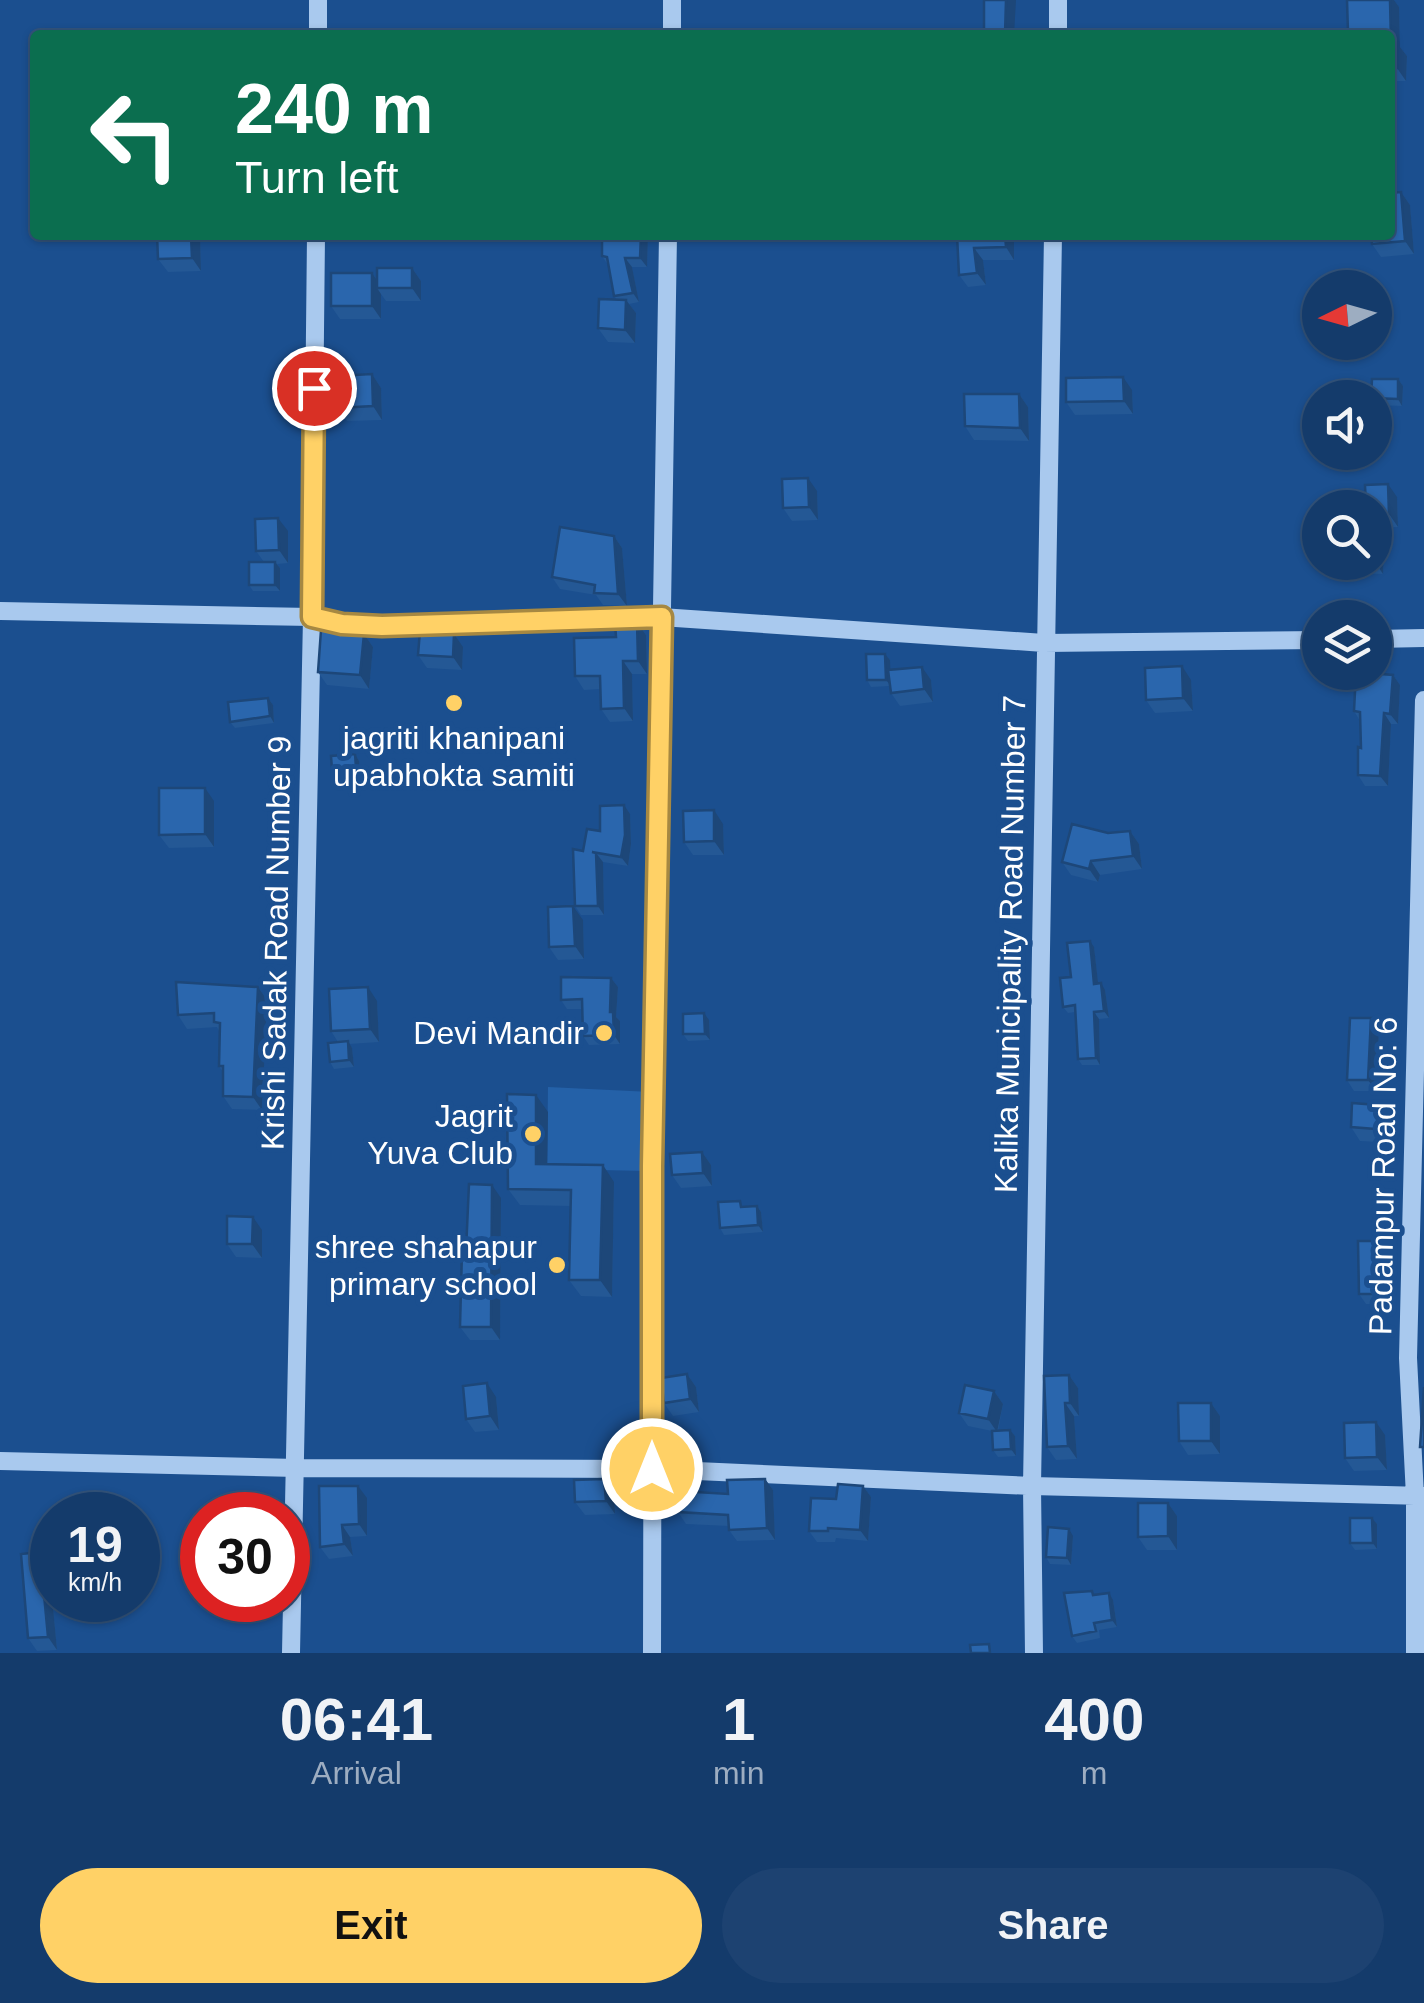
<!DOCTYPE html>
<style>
:root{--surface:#143b6b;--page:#1d4271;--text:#f1f3f6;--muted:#9dadc1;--line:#33557e;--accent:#ffd166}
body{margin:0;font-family:Arial,sans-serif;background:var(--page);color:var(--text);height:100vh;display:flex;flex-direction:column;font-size:38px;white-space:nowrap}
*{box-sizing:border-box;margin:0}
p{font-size:32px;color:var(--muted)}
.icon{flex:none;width:55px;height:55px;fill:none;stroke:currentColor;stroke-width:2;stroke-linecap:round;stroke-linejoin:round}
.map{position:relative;height:1653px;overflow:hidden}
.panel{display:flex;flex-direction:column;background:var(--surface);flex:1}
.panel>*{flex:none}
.banner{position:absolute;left:30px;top:30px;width:1365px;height:210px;border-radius:10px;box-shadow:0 2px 8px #0004,0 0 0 2px var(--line);background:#0b6e4f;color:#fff;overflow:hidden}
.needle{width:65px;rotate:265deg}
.buttons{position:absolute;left:1302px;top:270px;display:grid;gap:20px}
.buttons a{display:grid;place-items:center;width:90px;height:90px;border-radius:50%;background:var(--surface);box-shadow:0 2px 8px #0004,0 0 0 2px var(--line);font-size:50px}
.speed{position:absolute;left:30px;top:1492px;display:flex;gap:20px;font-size:50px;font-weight:700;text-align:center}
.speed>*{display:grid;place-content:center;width:130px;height:130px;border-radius:50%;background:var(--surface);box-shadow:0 2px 8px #0004,0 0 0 2px var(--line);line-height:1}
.speed small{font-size:25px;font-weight:400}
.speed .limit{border:15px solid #d22;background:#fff;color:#111}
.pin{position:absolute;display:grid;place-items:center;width:85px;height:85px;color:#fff;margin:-42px;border:5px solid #fff;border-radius:50%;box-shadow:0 2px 10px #0007}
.me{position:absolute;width:110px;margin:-55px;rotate:0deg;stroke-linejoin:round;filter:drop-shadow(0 0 8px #0008)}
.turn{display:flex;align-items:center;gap:35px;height:210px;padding:0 40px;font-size:45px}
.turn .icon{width:130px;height:130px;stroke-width:2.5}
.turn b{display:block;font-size:70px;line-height:85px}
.eta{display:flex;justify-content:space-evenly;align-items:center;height:170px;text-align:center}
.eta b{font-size:60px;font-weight:700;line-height:70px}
.action{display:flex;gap:20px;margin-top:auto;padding:20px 40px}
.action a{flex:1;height:115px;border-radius:60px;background:var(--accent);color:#111;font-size:40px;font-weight:700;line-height:115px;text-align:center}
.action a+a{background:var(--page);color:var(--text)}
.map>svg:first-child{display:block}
.green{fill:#2461a8}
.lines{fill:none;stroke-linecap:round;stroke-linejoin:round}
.minor{stroke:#a9c9ee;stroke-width:18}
.wall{fill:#245895}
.shaded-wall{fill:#1d4779}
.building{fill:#2a66ad;stroke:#1d4779;stroke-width:2.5}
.route-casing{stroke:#a68842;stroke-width:25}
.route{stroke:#ffd166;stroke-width:18}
.poi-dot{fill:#ffd166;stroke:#1b4f8f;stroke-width:4}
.labels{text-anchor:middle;stroke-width:10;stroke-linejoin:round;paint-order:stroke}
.poi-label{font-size:32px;fill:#fff;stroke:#1b4f8f;text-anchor:end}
.street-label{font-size:32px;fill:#fff;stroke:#1b4f8f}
</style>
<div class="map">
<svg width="1424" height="1653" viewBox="0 0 1424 1653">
<rect width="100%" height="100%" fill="#1b4f8f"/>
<path class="green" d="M548,1087L651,1092L649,1171L547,1169Z"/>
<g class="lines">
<path class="minor" d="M318,35V0
M672,35V0
M1058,35V0
M0,611L312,617L342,624L382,626L661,617L1044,643L1320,640
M1375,639L1424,638
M0,1461L297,1468L652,1469L1032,1486L1424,1496
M291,1653L312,617L316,235
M652,1653L653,1166L668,235
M1034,1653L1032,1486L1053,235
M1415,1653V1496L1408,1358L1424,700"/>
</g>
<path class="wall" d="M1347,0H1394L1399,7L1400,47L1407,56L1406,81H1390V35H1350L1348,32Z
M1401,192L1410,205L1414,254L1381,257L1372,244Z
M157,235H200L201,271L168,272L158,259Z
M586,235H648L647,267H632L639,302L629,304L636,313L635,343L608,342L598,328L617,300L614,296L608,265L602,256V239L588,238Z
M957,235H1014V260H983L986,285L968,287L959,275Z
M412,268L421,281V301H386L381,294V319H340L331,306L372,273L377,280Z
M372,374L381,388L382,420L347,421L337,408Z
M1398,379L1403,386L1402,406L1376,405L1375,398Z
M1132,390L1133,414L1075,415L1066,402Z
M1019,394L1028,407L1029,441L974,440L965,426Z
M1375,408L1382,418L1384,445H1375Z
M817,491L818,520L792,521L783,508Z
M1397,497L1398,527L1375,528V508Z
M288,531V563L277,564L280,568V591H253L249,585L264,562L256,551Z
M1375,535L1384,548L1383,574L1356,573L1349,562H1375Z
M614,536L622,548L627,606L603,605L596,595L560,589L552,577Z
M637,622L646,635L647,674H632L633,721L610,722L601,709V689L584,690L575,676L616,637Z
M364,634L373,647L369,689L327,685L318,672Z
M463,647L462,670L427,668L418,655Z
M885,654L890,660V670L931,680L933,702L900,706L891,693L890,686L871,687L867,680Z
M1393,675L1400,685L1398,724H1391L1388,786H1365L1358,775L1361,748L1360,721L1354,711Z
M1191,680L1193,711L1155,713L1146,700Z
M268,698L273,705L274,723L235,728L230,722Z
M355,754L359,761L361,788L338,789L333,783Z
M214,801V847L169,848L159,835Z
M630,814L631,844L628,866L603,862L604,915H581L575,906L600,831Z
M723,824L724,855H693L684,842Z
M1130,831L1139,844L1142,869L1100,875L1098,882L1071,875L1062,862L1108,833Z
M583,920L584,959L558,960L549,947Z
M1094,947L1098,984L1105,990L1109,1018L1099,1019L1100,1065H1082L1078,1059L1075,1012L1068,1013L1063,1007L1071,977Z
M611,978L618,987L616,1017L620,1021V1044L589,1045L583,1036L582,1009H567L561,1000Z
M258,987L267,1000L262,1110L232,1109L223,1096V1072L219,1066V1031L217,1027L187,1029L178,1015Z
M377,1001L379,1042L349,1044L352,1048L354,1067L334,1069L330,1062L338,1042L331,1031Z
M709,1020L710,1040L688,1041L683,1034Z
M1379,1029L1376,1091H1354L1347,1080Z
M1390,1106L1399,1119L1397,1143L1360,1141L1351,1127Z
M548,1112L547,1164L614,1182L612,1297L581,1296L569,1280L571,1206L520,1205L508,1189Z
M702,1152L711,1165L712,1186L681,1188L672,1175Z
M501,1198L500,1340H470L460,1327L466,1251Z
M757,1206L761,1212L763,1232L724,1235L720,1228L744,1207Z
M262,1230V1258L236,1257L227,1244Z
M1388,1251L1389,1304H1366L1359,1294Z
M687,1374L696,1387L699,1412L673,1416L664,1403Z
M1069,1375L1078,1388L1079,1416H1074L1077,1459L1056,1460L1047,1447Z
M994,1391L1003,1404L998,1431L1010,1430L1015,1436L1016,1456L998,1457L993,1450L992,1431L968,1426L959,1413Z
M496,1397L499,1430L475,1432L466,1419Z
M1211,1403L1220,1416V1454L1188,1455L1179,1441Z
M1385,1435L1387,1470L1354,1471L1345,1458Z
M765,1479L773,1490L775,1540L737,1541L729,1530V1526L686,1524L678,1512Z
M863,1486L871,1497L868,1541L836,1538L835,1542H817L809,1531L836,1499Z
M614,1492L615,1514L585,1515L575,1502Z
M367,1498V1536L350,1537L353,1556L329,1559L320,1547Z
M1168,1503L1177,1516V1550H1147L1138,1537Z
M1372,1518L1377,1524V1549L1355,1550L1350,1543Z
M1073,1536L1071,1565L1050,1564L1046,1557Z
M49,1565L57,1650L37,1651L28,1638Z
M1092,1591L1095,1595L1113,1600L1117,1627L1099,1630L1100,1638L1077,1643L1072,1636Z"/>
<path class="shaded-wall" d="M1006,0H1016L1014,35H1005Z
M1390,0H1394L1399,7L1400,47L1407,56L1406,81L1397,68L1391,43Z
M1401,192L1410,205L1414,254L1405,241Z
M191,235H200L201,271L192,258Z
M641,235H648L647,267L640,258Z
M1005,235H1014V260L1006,247Z
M974,248L983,260L986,285L977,273Z
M625,258L632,267L639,302L633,293Z
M412,268L421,281V301L412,288Z
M372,273L381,286L377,288L381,294V319L372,306Z
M626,300L636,313L635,343L625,330Z
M372,374L381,388L382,420L373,406Z
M1123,377L1132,390L1133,414L1124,401Z
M1398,379L1403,386L1402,406L1398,399Z
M1019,394L1028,407L1029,441L1020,428Z
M1375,408L1382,418L1384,445L1375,433Z
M808,478L817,491L818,520L809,507Z
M1388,484L1397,497L1398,527L1389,514Z
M278,518L288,531V563L279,550Z
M1375,535L1384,548L1383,574L1375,562Z
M614,536L622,548L627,606L618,594Z
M275,562L280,568V591L275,585Z
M637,622L646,635L647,674L638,661Z
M364,634L373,647L369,689L360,675Z
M454,634L463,647L462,670L453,657Z
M885,654L890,660L891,686L886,680Z
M623,661L632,674L633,721L624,708Z
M1182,666L1191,680L1193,711L1183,698Z
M922,667L931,680L933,702L924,689Z
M1393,675L1400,685L1398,724L1390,714Z
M268,698L273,705L274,723L270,716Z
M1384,713L1391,724L1388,786L1380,776Z
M355,754L359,761L361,788L357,781Z
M205,788L214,801V847L205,834Z
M624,805L630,814L631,844L628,866L621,857Z
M714,810L723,824L724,855L714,841Z
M1130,831L1139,844L1142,869L1133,856Z
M596,853L603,862L604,915L598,906Z
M1091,861L1100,875L1098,882L1089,869Z
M573,906L583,920L584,959L575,946Z
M1090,941L1094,947L1099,991L1094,984Z
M611,978L618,987L616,1017L620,1021V1044L614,1035L610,1012Z
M1101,983L1105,990L1109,1018L1104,1011Z
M258,987L267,1000L262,1110L253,1097Z
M368,987L377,1001L379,1042L370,1029Z
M1094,1012L1099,1019L1100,1065L1096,1058Z
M704,1013L709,1020L710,1040L705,1034Z
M1371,1018L1379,1029L1376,1091L1368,1080Z
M348,1041L352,1048L354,1067L349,1060Z
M536,1095L548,1112L547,1180L536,1164Z
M1390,1106L1399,1119L1397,1143L1388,1130Z
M702,1152L711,1165L712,1186L703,1173Z
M603,1165L614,1182L612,1297L600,1280Z
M492,1185L501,1198L500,1340L491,1327Z
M757,1206L761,1212L763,1232L758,1225Z
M253,1217L262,1230V1258L252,1244Z
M1381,1241L1388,1251L1389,1304L1382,1294Z
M687,1374L696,1387L699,1412L690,1399Z
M1069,1375L1078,1388L1079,1416L1070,1403Z
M487,1383L496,1397L499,1430L490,1416Z
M994,1391L1003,1404L997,1432L988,1419Z
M1065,1403L1074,1416L1077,1459L1068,1446Z
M1211,1403L1220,1416V1454L1211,1441Z
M1376,1422L1385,1435L1387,1470L1377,1457Z
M1010,1430L1015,1436L1016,1456L1011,1449Z
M604,1479L614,1492L615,1514L606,1501Z
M765,1479L773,1490L775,1540L767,1528Z
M358,1486L367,1498V1536L359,1524Z
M863,1486L871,1497L868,1541L860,1530Z
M1168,1503L1177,1516V1550L1168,1536Z
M1372,1518L1377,1524V1549L1373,1543Z
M342,1525L350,1537L353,1556L344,1544Z
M1069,1529L1073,1536L1071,1565L1067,1558Z
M40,1552L49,1565L57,1650L48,1637Z
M1109,1593L1113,1600L1117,1627L1112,1620Z"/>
<path class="building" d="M984,0H1006L1005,35H984Z
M1347,0H1390L1391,43H1398L1397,68H1390V35H1369V32H1348Z
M1401,192L1405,241L1372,244L1371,235H1390V193Z
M157,235H191L192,258L158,259Z
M602,235H641L640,258H625L633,293L614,296L607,257L602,256Z
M957,235H1005L1006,247L974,248L977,273L959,275Z
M377,268H412V288H377Z
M331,273H372V306H331Z
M599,299L626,300L625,330L598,328Z
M372,374L373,406L337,408L336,376Z
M1123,377L1124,401L1066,402V378Z
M1372,379H1398V399L1371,398Z
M964,394H1019L1020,428L965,426Z
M808,478L809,507L783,508L782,479Z
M1388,484L1389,514H1375V508H1366L1365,485Z
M278,518L279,550L256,551L255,519Z
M560,527L614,536L618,594L594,593L595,585L552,577Z
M249,562H275V585H249Z
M637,622L638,661H623L624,708L601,709L600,676H575L574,638L616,637L615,623Z
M321,630L364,634L360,675L318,672Z
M420,631L454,634L453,657L418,655Z
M866,654H885L886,680H867Z
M1182,666L1183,698L1146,700L1145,668Z
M922,667L924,689L891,693L888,670Z
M1356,672L1393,675L1390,714L1384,713L1380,776L1358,775V747L1361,748L1360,712L1354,711Z
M268,698L270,716L230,722L228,702Z
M355,754L357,781L333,783L331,756Z
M159,788H205V834L159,835Z
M624,805L625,835L621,857L592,852L596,853L598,906H575L573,849L583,851L587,829L600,831V806Z
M714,810V841L684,842L683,811Z
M1072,824L1108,833L1130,831L1133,856L1091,861L1089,869L1062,862Z
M573,906L575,946L549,947L548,907Z
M1090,941L1094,984L1101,983L1104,1011L1094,1012L1096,1058L1078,1059L1075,1005L1063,1007L1060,978L1071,977L1067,943Z
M561,977L611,978L610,1012H613L614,1035L583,1036L582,999L561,1000Z
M176,982L258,987L253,1097L223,1096V1066H219L220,1023L214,1022V1013L178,1015Z
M368,987L370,1029L331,1031L329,989Z
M704,1013L705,1034H683V1014Z
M1350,1018H1371L1368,1080H1347Z
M348,1041L349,1060L330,1062L328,1043Z
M507,1094L536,1095V1164L603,1165L600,1280H569L571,1190L508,1189Z
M1352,1103L1390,1106L1388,1130L1351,1127Z
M702,1152L703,1173L672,1175L670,1154Z
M469,1184L492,1185L491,1327H460L462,1251H466Z
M740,1201L741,1207L757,1206L758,1225L720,1228L718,1202Z
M227,1216L253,1217L252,1244H227Z
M1358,1241H1381L1382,1294H1359Z
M687,1374L690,1399L664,1403L661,1378Z
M1069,1375L1070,1403H1065L1068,1446L1047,1447L1044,1376Z
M487,1383L490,1416L466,1419L463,1386Z
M965,1385L994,1391L988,1419L959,1413Z
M1424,1387V1447H1420Z
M1178,1403H1211V1441H1179Z
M1376,1422L1377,1457L1345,1458L1344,1423Z
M1010,1430L1011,1449L993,1450L992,1431Z
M604,1479L606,1501L575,1502L574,1480Z
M765,1479L767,1528L729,1530L728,1515L678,1512L679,1491L728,1494L727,1480Z
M838,1484L863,1486L860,1530L828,1528V1531H809L811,1498L836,1499Z
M319,1486H358L359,1524L342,1525L344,1544L320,1547Z
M1138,1503H1168V1536L1138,1537Z
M1350,1518H1372L1373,1543H1350Z
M1048,1527L1069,1529L1067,1558L1046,1557Z
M40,1552L48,1637L28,1638L21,1554Z
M1092,1591L1093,1595L1109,1593L1112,1620L1094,1623L1096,1631L1072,1636L1064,1593Z
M989,1644L990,1653H971L970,1645Z"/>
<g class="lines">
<g class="route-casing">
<path id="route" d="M314,388L312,617L342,624L382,626L662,617L652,1166V1469"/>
</g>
<use href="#route" class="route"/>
</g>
<g class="poi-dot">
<circle cx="454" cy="703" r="10"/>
<circle cx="604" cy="1033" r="10"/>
<circle cx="533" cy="1134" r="10"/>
<circle cx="557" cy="1265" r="10"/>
</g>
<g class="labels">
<g class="poi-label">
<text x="454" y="749" text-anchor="middle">jagriti khanipani<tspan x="454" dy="37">upabhokta samiti</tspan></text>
<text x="584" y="1044">Devi Mandir</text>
<text x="513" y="1127">Jagrit<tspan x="513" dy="37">Yuva Club</tspan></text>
<text x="537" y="1258">shree shahapur<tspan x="537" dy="37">primary school</tspan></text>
</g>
<g class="street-label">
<text transform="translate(276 943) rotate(-89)" y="11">Krishi Sadak Road Number 9</text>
<text transform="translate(1010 944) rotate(-89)" y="11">Kalika Municipality Road Number 7</text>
<text transform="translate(1383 1176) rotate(-89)" y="11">Padampur Road No: 6</text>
</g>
</g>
</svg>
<div class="buttons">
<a><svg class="needle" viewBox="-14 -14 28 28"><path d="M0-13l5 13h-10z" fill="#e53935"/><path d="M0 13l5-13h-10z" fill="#9dadc1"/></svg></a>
<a><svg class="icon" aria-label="sound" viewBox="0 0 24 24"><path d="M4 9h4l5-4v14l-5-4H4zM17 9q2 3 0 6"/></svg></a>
<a><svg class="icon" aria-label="search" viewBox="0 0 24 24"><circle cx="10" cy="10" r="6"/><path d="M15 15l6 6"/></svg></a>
<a><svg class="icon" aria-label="layers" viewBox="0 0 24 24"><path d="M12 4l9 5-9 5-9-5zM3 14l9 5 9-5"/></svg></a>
</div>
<div class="speed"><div>19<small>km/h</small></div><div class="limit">30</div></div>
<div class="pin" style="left:314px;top:388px;background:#d93025"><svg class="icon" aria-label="arrive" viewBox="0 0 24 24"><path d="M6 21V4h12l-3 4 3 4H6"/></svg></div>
<svg class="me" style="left:652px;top:1469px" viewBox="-20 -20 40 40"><circle r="17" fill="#ffd166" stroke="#fff" stroke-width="3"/><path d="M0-11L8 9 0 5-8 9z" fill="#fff"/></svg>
<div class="banner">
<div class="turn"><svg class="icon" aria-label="left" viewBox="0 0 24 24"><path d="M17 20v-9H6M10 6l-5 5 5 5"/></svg><div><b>240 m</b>Turn left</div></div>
</div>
</div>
<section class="panel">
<div class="eta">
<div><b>06:41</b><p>Arrival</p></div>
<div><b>1</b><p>min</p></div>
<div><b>400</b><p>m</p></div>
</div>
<div class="action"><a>Exit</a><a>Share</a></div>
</section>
